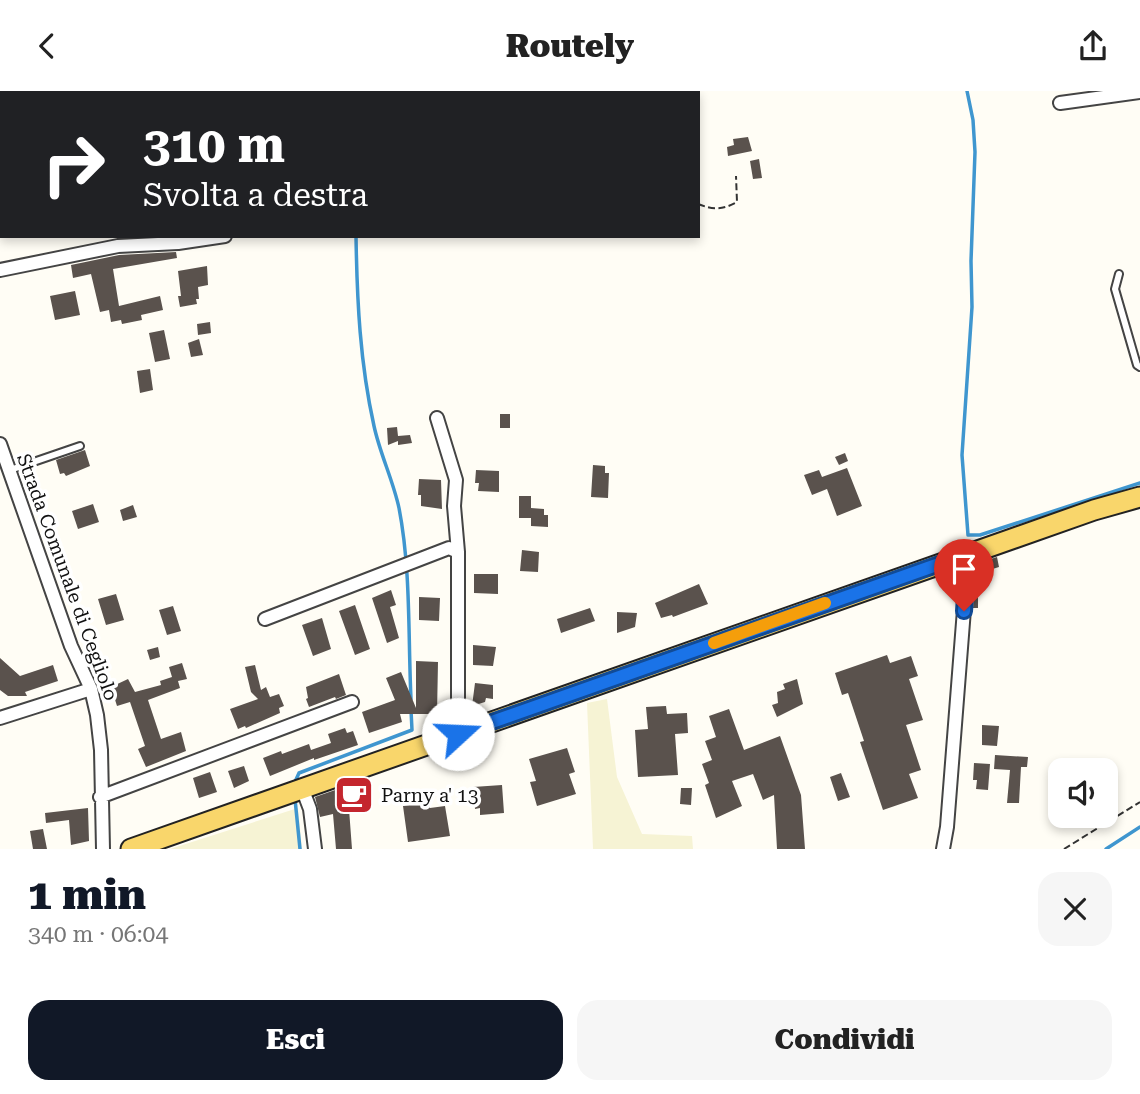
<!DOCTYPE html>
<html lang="it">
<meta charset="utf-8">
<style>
:root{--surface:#fff;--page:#f6f6f6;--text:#222;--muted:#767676;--accent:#111827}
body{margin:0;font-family:"Roboto Serif",serif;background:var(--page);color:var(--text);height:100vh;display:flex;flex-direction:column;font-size:26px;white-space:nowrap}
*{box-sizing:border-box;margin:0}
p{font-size:23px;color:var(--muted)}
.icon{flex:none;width:38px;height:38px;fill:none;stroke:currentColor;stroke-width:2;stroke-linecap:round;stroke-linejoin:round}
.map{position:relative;height:758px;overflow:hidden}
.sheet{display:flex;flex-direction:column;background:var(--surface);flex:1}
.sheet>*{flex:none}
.top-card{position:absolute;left:0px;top:0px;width:700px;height:147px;box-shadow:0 4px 10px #0003;background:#202124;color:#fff;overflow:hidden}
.buttons{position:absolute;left:1048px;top:667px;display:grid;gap:14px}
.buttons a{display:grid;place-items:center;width:70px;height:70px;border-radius:14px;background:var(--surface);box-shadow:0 4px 10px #0003;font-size:35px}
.pin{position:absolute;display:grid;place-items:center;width:60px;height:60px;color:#fff;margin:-72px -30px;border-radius:50% 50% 50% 0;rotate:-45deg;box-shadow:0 0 7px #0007}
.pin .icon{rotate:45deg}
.me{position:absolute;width:77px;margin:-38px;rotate:70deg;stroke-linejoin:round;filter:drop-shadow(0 0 5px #0008)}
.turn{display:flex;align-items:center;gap:24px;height:147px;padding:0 28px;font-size:32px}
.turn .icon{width:91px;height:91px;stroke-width:2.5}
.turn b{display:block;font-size:49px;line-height:60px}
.round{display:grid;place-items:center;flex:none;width:74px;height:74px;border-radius:21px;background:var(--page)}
.overview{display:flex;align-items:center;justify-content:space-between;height:119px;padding:0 28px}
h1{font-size:42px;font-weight:800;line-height:52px;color:var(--accent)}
.button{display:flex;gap:14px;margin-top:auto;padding:14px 28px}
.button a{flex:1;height:80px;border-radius:21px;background:var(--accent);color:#fff;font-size:28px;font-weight:800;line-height:80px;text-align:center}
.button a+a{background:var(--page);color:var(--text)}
header{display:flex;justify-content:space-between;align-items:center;height:91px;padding:0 28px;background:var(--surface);font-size:32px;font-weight:800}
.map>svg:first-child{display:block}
.farmland{fill:#f6f3d4}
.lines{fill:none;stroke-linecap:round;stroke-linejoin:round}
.stream{stroke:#3f96cf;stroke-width:3.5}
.building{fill:#5a524d}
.service-casing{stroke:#444;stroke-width:10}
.minor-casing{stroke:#444;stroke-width:16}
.primary-casing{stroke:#222;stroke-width:23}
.path{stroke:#333;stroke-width:2;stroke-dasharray:7 3.5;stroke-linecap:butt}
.service{stroke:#fff;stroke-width:6}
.minor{stroke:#fff;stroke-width:12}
.primary{stroke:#f9d66b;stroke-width:19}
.route-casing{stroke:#114b97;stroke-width:18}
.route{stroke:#1a73e8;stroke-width:12}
.slow{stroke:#f59e0b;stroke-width:12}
.labels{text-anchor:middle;stroke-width:7;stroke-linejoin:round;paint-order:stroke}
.street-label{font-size:19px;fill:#111;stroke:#fff}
.poi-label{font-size:19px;fill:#111;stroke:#fff;text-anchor:start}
</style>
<header><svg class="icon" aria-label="back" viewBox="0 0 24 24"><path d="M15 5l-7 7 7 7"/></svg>Routely<svg class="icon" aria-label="share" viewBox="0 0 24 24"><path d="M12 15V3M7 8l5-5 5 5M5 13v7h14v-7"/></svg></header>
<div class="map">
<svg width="1140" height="758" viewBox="0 0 1140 758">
<rect width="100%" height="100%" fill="#fffdf5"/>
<path class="farmland" d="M607,608L617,686L642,743L692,745L693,758H593L587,612Z
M298,717L302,758H170Z"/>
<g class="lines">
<path class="stream" d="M337,0V2
M967,0L973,29L975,61L971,170L972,216L962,364L968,444H980L1140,392
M356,145C357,210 360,272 374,335C380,363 393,389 399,417C411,479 408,545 411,608
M294,693L299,682L412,639L411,619
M295,708L300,758
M1106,758L1140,736"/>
</g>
<path class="building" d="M748,46L752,60L728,65L727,56L734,54L733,48Z
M759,68L762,87L753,88L750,70Z
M176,161L177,167L113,178L119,215L160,205L163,219L141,224L142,229L122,233L121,229L111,231L109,219L100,221L91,183L73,187L71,174L119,164Z
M207,175L208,194L198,196L199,208H196L197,213L180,216L178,205H181L178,180Z
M75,200L80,224L55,229L50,205Z
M210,231L211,242L198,244L197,233Z
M164,239L170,268L155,271L149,242Z
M199,248L203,264L191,266L188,252Z
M150,278L153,299L140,302L137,280Z
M500,323H510V337H500Z
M397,336L398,345L410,344L412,352L398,354V350L388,354L387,337Z
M85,359L90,375L66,385L64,382L60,383L56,369Z
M845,362L848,370L839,374L835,366Z
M593,374L605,375V382H609L608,407L591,406Z
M847,377L862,415L837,425L827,398L812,404L804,384L819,379L822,386Z
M476,379L499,380V401L478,400L479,392H475Z
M419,388L441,389L442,418L421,415V404H418Z
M519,405H531V417L544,418V424H548V436L531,435V427H519Z
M93,413L99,431L78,438L72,420Z
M133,414L137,426L123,430L120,419Z
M522,459L539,461L538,481L520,480Z
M997,466L999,476L973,484L970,475Z
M474,483H498V503L474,502Z
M699,493L708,513L673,526L672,524L661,527L655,512Z
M975,493H978V517H973Z
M391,499L396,514L390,516L399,547L387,552L372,507Z
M116,503L124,529L106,534L98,508Z
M419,506L440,507L439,530L419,529Z
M355,514L370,558L355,564L339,520Z
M173,515L181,540L167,544L159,519Z
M590,517L595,530L561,542L557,528Z
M617,521L637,522L635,536L617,542Z
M322,527L331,558L313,565L302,534Z
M473,554L496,556L493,575L473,574Z
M158,556L160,566L150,569L147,559Z
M887,564L890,572L911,565L918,585L909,588L923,629L906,634L921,679L909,683L918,707L883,719L860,651L864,650L848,602L842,604L835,582Z
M0,567L20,585L53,574L58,590L25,601L27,605H8L0,599Z
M416,570L438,571L437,623H400L402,631L369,642L362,621L395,609L386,587L401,581L416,617Z
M182,572L187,588L178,590L180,597L148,609L161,648L181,641L186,660L146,676L138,658L145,655L130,611L117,615L111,596L128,588L135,601L161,594L160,590L172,586L169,576Z
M255,574L261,599L266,596L270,606L279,603L284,615L279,617L280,622L246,637L245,635L238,638L230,618L258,608L251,601L245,576Z
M339,583L346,604L336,608L335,606L309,616L306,608L308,607L306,596Z
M797,588L803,613L777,626L772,614L778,612L777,601L785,598L783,593Z
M475,592L493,594V608L486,607L485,611L472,615Z
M666,615L667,623L687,622L688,642L675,643L678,684L638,686L635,639L648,638L646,616Z
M729,618L744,659L780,645L801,704L805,758H777L774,704L763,709L753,683L732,690L742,715L716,727L705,694L709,692L702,673L712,669L705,650L716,646L709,625Z
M982,634L999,635L997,655L982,654Z
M345,637L347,642L353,640L358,654L314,669V667L270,685L263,667L281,660L282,663L309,653L311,659L331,652L328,643Z
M567,657L575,681L569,683L576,703L537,715L530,691L536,690L529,668Z
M995,664L1028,666L1027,676H1021L1019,712H1007L1010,679L994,678Z
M974,672L990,673L988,699L976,698L977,689H973Z
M244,675L249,690L234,697L228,680Z
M210,681L217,701L199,707L193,687Z
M841,682L850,706L838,710L830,686Z
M502,694L504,722L480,724V717L475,718L473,696Z
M364,696L369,711L349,718L352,758H336L333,723L320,726L315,706L338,698L339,704Z
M681,697H692L691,714L680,713Z
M429,711L430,717L445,715L450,745L408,751L403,715Z
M88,717L89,750L71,754L69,729L46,732L45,722Z
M43,738L47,758H33L30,740Z"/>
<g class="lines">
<g class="service-casing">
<path id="service" d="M1119,183L1115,198L1137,274L1140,276
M10,379L80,355"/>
</g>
<g class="minor-casing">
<path id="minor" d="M486,2L487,0
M1060,12L1140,1
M0,179L118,155L178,152L225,145
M437,327L456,389L454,415L458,461
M0,353L71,555L91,598L97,624L101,659L103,758
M265,528L449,457L458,461V643
M0,627L91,598
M302,697L310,718L315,758
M100,706L352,611
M943,758L947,736L966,493L959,466"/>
</g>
<g class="primary-casing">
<path id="primary" d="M131,758L1094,419L1140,406"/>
</g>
<path class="path" d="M698,113C713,119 723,119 737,111L736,85
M1064,758L1140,711"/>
<use href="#service" class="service"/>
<use href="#minor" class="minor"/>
<use href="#primary" class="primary"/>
</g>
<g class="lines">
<g class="route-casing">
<path id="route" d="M458,643L959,466L966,493L964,520"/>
</g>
<use href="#route" class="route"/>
<path class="slow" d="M714,552L825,512"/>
</g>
<defs>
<g id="cafe-square" transform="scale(2.0125)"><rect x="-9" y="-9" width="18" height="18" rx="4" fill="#c4262e" stroke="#fff"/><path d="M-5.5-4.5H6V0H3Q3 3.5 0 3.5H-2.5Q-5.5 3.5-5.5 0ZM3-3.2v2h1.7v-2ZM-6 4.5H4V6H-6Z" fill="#fff"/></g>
</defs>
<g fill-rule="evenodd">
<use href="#cafe-square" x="354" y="704"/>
</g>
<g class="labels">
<g class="street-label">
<text transform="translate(68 486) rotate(70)" y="7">Strada Comunale di Cegliolo</text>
</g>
<g class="poi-label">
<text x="381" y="711">Parny a' 13</text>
</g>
</g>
</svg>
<div class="buttons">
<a><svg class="icon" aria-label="sound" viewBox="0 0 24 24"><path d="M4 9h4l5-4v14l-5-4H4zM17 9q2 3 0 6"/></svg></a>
</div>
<div class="pin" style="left:964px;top:520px;background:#d93025"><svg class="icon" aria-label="arrive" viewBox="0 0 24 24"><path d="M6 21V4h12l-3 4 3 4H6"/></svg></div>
<svg class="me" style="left:458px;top:643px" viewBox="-20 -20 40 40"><circle r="19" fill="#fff"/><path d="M0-13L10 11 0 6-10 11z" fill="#1a73e8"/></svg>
<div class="top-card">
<div class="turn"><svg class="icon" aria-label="right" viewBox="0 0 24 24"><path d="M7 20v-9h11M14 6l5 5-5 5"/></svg><div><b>310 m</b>Svolta a destra</div></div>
</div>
</div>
<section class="sheet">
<div class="overview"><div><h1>1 min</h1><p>340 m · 06:04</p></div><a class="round"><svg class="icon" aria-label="close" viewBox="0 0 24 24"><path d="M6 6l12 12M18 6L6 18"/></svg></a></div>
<div class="button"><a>Esci</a><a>Condividi</a></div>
</section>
